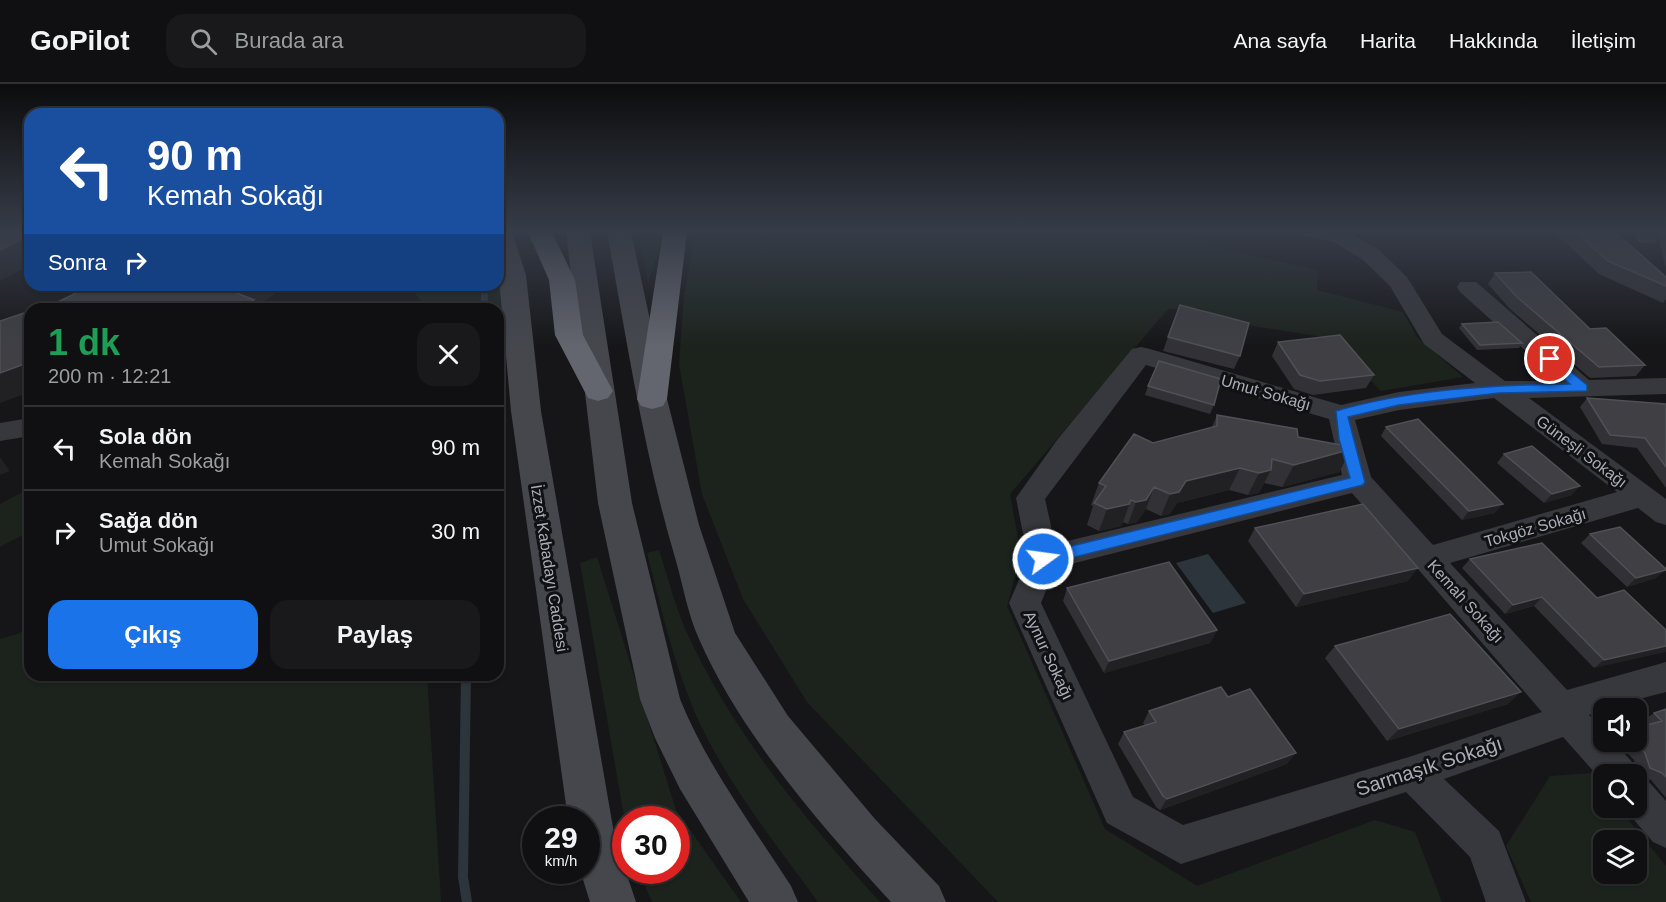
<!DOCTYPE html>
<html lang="tr">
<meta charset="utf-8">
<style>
:root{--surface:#101012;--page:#19191b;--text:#f1f3f6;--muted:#9c9d9f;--line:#303032;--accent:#1a73e8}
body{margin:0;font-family:Arial,sans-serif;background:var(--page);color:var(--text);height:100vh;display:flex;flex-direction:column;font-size:22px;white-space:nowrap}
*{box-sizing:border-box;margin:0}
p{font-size:20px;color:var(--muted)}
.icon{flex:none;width:33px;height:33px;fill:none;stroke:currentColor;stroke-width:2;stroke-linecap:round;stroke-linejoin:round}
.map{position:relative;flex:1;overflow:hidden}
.sheet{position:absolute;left:24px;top:219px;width:480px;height:378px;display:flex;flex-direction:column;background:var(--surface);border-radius:18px;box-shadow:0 2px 4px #0004,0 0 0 2px var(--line)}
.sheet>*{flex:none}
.banner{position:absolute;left:24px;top:24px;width:480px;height:183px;border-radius:18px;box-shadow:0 2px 4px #0004,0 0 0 2px var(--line);background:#1a4fa0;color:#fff;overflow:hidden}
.controls{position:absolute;left:1593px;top:614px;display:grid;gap:12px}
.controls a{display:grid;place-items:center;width:54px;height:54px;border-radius:12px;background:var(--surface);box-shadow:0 2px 4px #0004,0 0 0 2px var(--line);font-size:30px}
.speed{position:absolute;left:522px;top:722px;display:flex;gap:12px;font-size:30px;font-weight:700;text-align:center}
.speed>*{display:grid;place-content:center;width:78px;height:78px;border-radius:50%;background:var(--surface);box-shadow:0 2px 4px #0004,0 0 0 2px var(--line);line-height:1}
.speed small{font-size:15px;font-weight:400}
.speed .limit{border:9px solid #d22;background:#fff;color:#111}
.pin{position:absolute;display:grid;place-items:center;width:51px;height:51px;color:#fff;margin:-26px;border:3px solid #fff;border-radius:50%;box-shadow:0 2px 6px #0007}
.me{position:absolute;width:66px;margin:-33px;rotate:76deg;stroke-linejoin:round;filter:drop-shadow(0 0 4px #0008)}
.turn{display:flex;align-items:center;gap:21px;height:126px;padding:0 24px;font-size:27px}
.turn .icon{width:78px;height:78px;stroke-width:2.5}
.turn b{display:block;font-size:42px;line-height:51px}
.then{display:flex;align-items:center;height:57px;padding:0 24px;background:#0003;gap:12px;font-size:22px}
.round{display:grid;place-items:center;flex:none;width:63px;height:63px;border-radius:18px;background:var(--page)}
.overview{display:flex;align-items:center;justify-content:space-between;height:102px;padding:0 24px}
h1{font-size:36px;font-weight:700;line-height:45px;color:#1e9e55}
.action{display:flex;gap:12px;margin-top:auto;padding:12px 24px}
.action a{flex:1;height:69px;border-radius:18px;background:var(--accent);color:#fff;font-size:24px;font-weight:700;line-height:69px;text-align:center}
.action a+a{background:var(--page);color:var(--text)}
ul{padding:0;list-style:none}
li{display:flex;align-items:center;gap:18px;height:84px;padding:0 24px;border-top:2px solid var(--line)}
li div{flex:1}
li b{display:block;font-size:22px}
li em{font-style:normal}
header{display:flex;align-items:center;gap:36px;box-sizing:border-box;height:84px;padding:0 30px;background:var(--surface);border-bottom:2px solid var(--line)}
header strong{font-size:28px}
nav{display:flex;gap:33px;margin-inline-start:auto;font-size:21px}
.search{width:420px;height:54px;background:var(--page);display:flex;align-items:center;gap:15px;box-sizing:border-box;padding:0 21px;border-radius:18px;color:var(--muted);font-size:22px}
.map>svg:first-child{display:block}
.green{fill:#1c231d;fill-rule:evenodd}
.water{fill:#2c353c}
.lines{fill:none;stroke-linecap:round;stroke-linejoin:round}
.stream-far1{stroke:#2c353c;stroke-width:7}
.stream{stroke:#2c353c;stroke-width:10}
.street{fill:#37383d;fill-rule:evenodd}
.secondary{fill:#45474d;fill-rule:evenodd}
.highway{fill:#63666e;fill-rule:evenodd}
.wall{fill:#323236}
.shaded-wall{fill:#212124}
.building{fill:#3f3f44;stroke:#4f5156;stroke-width:1.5}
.route{fill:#1a73e8;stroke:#114b97;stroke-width:1.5}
.labels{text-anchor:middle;stroke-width:6;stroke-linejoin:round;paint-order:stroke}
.street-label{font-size:16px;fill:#a8adb8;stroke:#111113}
.near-street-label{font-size:20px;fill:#a8adb8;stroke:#111113}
</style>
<header>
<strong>GoPilot</strong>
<div class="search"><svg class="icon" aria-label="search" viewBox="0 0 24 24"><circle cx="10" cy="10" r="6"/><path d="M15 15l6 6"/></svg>Burada ara</div>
<nav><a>Ana sayfa</a><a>Harita</a><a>Hakkında</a><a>İletişim</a></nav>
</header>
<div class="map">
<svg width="1666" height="818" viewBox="0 0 1666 818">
<rect width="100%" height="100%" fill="#161618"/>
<path class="green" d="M638,148H665L648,199Z
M696,148H1200L1196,159L1318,186L1317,206L1403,228L1417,253L1463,293L1381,307L1329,254L1241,240L1198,224L1168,225L1010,410L1021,471L1007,522L1105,745L1197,802L1375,736L1415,748L1442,818H998L807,618L743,515L702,410L679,280L684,210Z
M498,165L507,227L498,229V225H470V217L420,225L422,218L410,203L412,201H498Z
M30,404V447L0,463V420Z
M659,466C668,493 675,523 687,549C734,651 805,735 880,818H818C775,759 726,698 696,631C673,578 661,524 647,469Z
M597,473L676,726L741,818H652L638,786H676V735H626L625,738L580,479Z
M30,540V591H427L441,818H0V555L20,549Z
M1590,689L1603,705L1604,723H1618L1666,782V818H1531L1506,762L1550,692ZM1604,756H1636V789H1604Z"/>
<path class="water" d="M1208,470L1246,519L1213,529L1176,479Z"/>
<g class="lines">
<path class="stream-far1" d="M484,225L485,201"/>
<path class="stream" d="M466,591L463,793L467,818"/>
<path class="street" d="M1301,148H1347L1378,165L1407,193L1442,250L1505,297H1559L1460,208L1457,203L1460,198H1476L1589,296L1666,294V310L1529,314L1666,415V441L1656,438L1638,424L1450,479L1567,606L1666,578V608L1604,624L1589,631L1604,647V657H1613L1632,678L1637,690L1636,692L1604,690V699L1563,653L1444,695L1499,747L1526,818H1486L1470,773L1406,708L1181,780L1107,739L1009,519L1028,475L1016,414L1057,356L1132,265L1141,263L1150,265L1341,321L1399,308L1475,299L1424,260L1390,202L1362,175L1332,157L1305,152ZM1146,281L1329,335L1342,391L1055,460L1045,415ZM1494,314L1617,408L1433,461L1371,393L1355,336L1399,326ZM1352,409L1542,628L1412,672L1183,741L1133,713L1041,519L1055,484Z
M1634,148H1656L1658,154L1655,159H1639Z
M30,334V352L0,357V339Z
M1636,693L1649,698L1666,717V764L1653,758L1623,723H1636Z"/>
<path class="secondary" d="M498,148H512L526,191L541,327L615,755L636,818H590L580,786H586V735H568L511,327L498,184Z
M566,148H590L632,419L680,615C707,682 752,741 791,802L798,818H749L680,705L655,654L640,615L598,419Z
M607,148H631L667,315L699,441L735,549L788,632L875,735L939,802L946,818H891C822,743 740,649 699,555C688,531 683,502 676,477C644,370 627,258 607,148Z"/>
<path class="highway" d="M528,148H552L575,196L583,251L613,307L608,314L598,317L588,314L555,251L549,196Z
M663,148H687L667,315L663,322L652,325L641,322L637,315Z"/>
</g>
<path class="wall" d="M1554,148H1615L1666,193V215L1663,219L1599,190Z
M1658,148H1666V184L1659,157L1660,153Z
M1495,189L1590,245L1645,281L1636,292L1590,294L1510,225L1488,200Z
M1462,240L1522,259L1519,264L1477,266L1459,244Z
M1168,253L1240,272L1234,285L1163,267Z
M1278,258L1374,291L1366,304L1313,311L1294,305L1272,272Z
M1148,302L1214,321L1210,330L1145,311Z
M1587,314L1666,320V404L1637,364L1602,360L1580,323Z
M1217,331L1298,353L1352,365L1339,388L1282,403L1264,399L1259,409L1248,411L1229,406L1177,419L1170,430L1161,432L1146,425L1137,438L1128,440L1123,438L1121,442L1099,447L1087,441L1093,422L1091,421L1099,399L1153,359L1212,343Z
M1386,343L1495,429L1462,436L1381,352Z
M1504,370L1572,411L1544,419L1497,379Z
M1255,444L1408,497L1296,523L1248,457Z
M1590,450L1656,494L1627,503L1581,459Z
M1470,475L1597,514L1666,546L1594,584L1534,522L1505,530L1462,484Z
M1067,504L1217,546L1210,559L1104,589L1063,517Z
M1335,562L1508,620L1387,657L1325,574Z
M1228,613L1287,680L1160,726L1156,723L1118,660L1124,648L1145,641L1143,639L1149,627Z
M1666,625V714L1651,696L1639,692L1634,676L1616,657H1636L1647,641L1643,637L1654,629Z"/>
<path class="shaded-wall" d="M30,151V181L0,197V166Z
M242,201H270L275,210L257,222L259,225H240L232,207Z
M30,278V308L0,319V289Z
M1352,365L1339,388L1282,403L1294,381Z
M0,373L10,387L0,391Z
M1240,384L1229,406L1177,419L1170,430L1161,432L1170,410L1186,397Z
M1271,386L1259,409L1248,411L1259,389Z
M1580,402L1572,411L1544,419L1552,410Z
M1154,403L1146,425L1137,438L1128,440L1136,418Z
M1131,416L1123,438L1121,442L1099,447L1107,425Z
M1503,420L1495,429L1462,436L1469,427Z
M1418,484L1408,497L1296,523L1304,510Z
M1666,486L1656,494L1627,503L1636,494Z
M1542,513L1534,522L1505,530L1513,521Z
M1217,546L1210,559L1104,589L1109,577Z
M1666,562V568L1594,584L1604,576Z
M1521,608L1508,620L1387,657L1399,645Z
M1296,669L1287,680L1160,726L1167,715Z"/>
<path class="building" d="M0,148H30V151L0,166Z
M1576,148H1615L1666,193V202L1608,177Z
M1531,188L1590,245L1606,244L1645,281L1599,283L1517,213L1495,189Z
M92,201H242L232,207L254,216L240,225H37L60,217Z
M1180,221L1249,239L1240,272L1168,253Z
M30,227V278L0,289V237Z
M1498,238L1522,259L1480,261L1462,240Z
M1340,251L1374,291L1320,297L1300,291L1278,258Z
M1159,277L1221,295L1214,321L1148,302Z
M1587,314L1666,320V383L1645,354L1610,351Z
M1217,331L1297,345L1298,353L1352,363V365L1294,381L1272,375L1271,386L1259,389L1240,384L1186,397L1179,408L1170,410L1154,403L1146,416L1136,418L1131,416L1129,420L1107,425L1094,419L1106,402L1099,399L1134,350L1153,359L1217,342Z
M1418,335L1503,420L1469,427L1386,343Z
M1532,362L1580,402L1552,410L1504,370Z
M1363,420L1418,484L1304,510L1255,444Z
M1620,443L1666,485V486L1636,494L1590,450Z
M1542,459L1597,514L1624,506L1666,546V562L1604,576L1542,513L1513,521L1470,475Z
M1169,478L1217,546L1109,577L1067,504Z
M1450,530L1521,608L1399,645L1335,562Z
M1221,603L1228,613L1250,605L1296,669L1167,715L1163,712L1124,648L1156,638L1149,627Z
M1666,625V693L1662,689L1650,684L1645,669L1634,657H1636V644L1662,637L1654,629Z"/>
<linearGradient id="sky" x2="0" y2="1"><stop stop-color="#0c0c0d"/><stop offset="0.56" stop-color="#363c48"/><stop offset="1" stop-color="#363c48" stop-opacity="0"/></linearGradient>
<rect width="1666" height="263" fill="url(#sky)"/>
<path class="route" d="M1550,271L1587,301V307L1499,309L1399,321L1348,333L1365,398L1363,401L1043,481L1036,475L1043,469L1350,394L1339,355L1336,327C1412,305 1492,301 1570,300L1545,278L1544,275Z"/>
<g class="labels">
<g class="street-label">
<text transform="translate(1266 308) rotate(16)" y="6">Umut Sokağı</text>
<text transform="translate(1582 367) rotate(37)" y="6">Güneşli Sokağı</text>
<text transform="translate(1535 443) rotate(-16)" y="6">Tokgöz Sokağı</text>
<text transform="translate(550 484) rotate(81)" y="6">İzzet Kabadayı Caddesi</text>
<text transform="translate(1466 517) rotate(48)" y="6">Kemah Sokağı</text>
<text transform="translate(1049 571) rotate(65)" y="6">Aynur Sokağı</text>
</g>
<g class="near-street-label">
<text transform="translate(1429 682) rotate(-18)" y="7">Sarmaşık Sokağı</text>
</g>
</g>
</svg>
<div class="controls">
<a><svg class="icon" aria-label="sound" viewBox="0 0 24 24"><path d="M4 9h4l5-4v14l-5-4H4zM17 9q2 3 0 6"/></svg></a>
<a><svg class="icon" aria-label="search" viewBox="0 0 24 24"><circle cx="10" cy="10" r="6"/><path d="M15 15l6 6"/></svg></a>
<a><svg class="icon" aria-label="layers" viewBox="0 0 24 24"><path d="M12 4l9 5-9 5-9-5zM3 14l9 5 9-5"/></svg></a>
</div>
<div class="speed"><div>29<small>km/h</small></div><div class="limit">30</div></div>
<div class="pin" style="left:1550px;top:275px;background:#d93025"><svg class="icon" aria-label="arrive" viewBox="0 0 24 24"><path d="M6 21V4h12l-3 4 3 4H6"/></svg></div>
<svg class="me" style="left:1043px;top:475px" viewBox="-20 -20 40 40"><circle r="17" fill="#1a73e8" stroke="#fff" stroke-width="3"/><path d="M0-11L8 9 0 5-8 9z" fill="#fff"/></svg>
<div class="banner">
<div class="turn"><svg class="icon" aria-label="left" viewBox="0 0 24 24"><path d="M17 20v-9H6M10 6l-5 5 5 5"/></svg><div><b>90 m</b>Kemah Sokağı</div></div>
<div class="then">Sonra<svg class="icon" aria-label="right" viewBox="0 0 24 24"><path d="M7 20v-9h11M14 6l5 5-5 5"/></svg></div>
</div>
<section class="sheet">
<div class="overview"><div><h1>1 dk</h1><p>200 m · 12:21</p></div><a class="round"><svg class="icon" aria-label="close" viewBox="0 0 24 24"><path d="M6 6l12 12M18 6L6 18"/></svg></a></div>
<ul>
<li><svg class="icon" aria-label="left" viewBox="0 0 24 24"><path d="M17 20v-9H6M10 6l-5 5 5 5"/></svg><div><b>Sola dön</b><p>Kemah Sokağı</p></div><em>90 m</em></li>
<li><svg class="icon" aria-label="right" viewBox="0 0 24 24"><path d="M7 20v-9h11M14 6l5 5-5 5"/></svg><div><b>Sağa dön</b><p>Umut Sokağı</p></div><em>30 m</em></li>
</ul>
<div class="action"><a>Çıkış</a><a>Paylaş</a></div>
</section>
</div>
